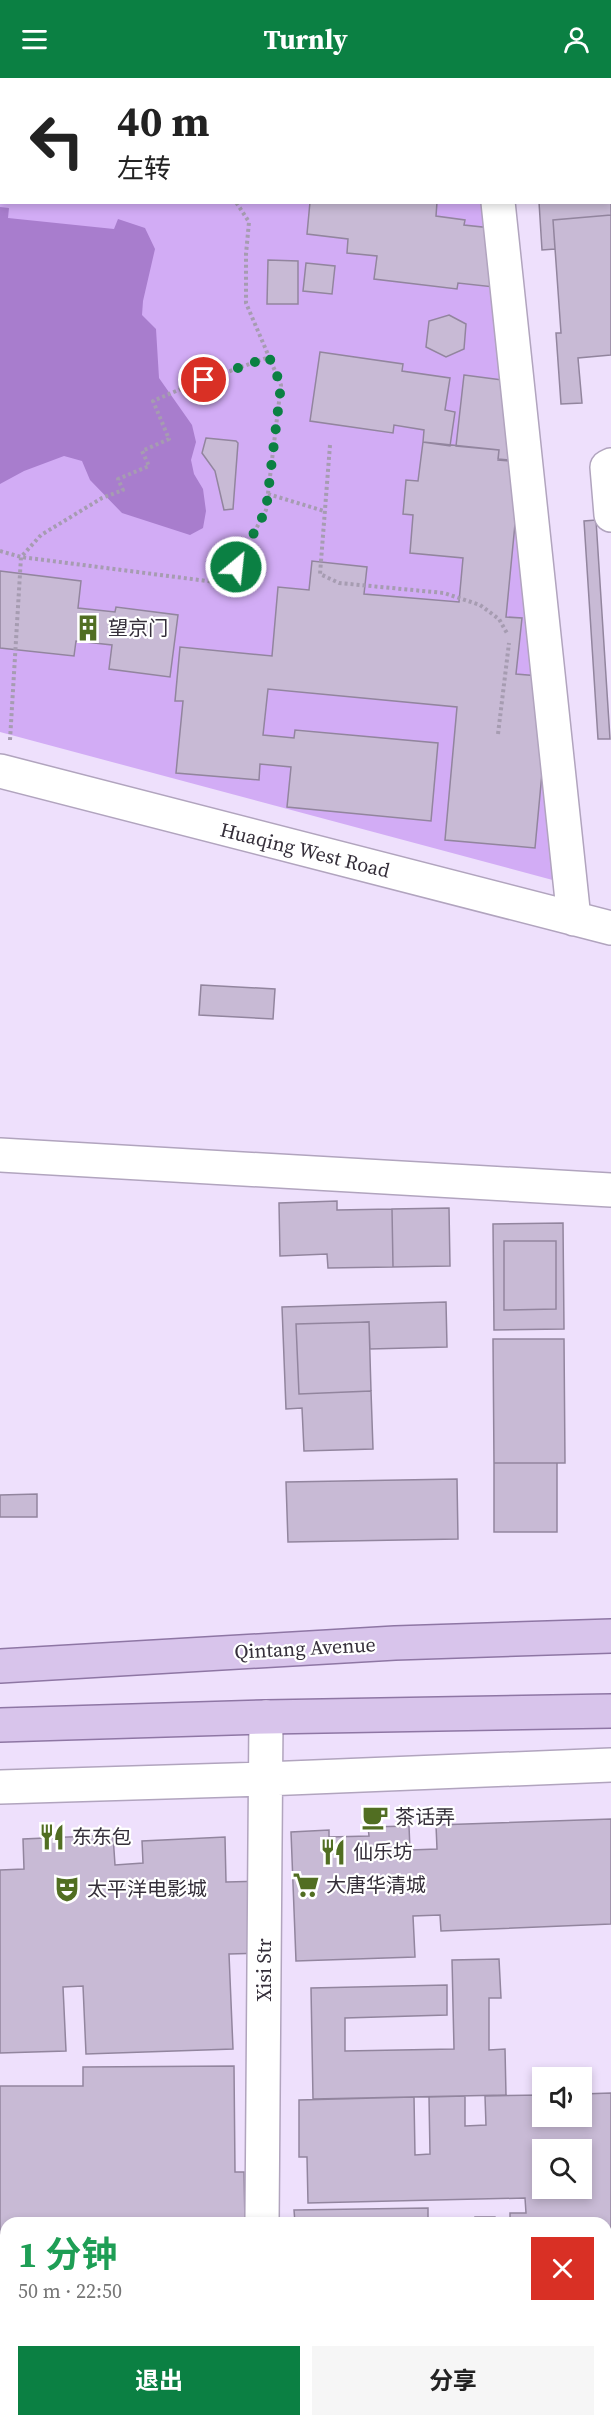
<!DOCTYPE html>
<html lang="zh">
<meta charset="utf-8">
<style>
:root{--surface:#fff;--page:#f6f6f6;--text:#222;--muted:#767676;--accent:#0b8043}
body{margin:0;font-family:"Source Serif 4","Noto Sans SC",serif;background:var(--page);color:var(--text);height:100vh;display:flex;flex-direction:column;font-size:22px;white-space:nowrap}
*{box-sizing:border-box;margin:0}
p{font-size:20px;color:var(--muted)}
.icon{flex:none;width:33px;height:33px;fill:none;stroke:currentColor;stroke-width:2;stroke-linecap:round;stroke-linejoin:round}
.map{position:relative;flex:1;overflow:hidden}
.panel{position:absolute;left:0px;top:2139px;width:612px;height:210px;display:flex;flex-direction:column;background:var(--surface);border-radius:18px 18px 0 0;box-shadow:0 3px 9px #0003}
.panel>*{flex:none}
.banner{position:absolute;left:0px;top:0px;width:612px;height:126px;box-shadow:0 3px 9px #0003;background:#fff;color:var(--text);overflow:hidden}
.fabs{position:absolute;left:532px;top:1989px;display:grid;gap:12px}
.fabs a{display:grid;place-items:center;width:60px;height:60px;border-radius:0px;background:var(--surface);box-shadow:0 3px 9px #0003;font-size:30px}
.pin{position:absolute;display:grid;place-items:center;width:51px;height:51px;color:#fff;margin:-26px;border:3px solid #fff;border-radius:50%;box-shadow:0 2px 6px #0007}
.me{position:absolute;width:66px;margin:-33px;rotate:28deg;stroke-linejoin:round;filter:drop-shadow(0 0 4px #0008)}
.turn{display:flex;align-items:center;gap:21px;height:126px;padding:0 18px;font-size:27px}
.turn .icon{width:78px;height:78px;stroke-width:2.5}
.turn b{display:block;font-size:42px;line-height:51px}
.round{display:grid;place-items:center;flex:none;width:63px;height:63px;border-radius:0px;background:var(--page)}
.headline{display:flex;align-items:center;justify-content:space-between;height:102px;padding:0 18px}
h1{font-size:36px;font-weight:700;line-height:45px;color:#1e9e55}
.primary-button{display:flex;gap:12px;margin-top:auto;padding:12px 18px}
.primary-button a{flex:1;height:69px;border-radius:0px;background:var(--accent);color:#fff;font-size:24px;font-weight:700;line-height:69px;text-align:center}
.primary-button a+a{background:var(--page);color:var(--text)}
header{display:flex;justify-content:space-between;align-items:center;height:78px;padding:0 18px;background:var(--accent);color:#fff;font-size:27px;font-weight:700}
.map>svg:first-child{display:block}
.green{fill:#d2acf5}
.water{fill:#a87dcd}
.building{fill:#c8bad5;stroke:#92859e;stroke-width:1.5;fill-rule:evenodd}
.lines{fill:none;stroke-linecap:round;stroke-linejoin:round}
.minor-casing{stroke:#b1a4be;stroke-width:36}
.major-casing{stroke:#8e76a4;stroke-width:36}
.path{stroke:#a69cb1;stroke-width:4;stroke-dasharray:3 3;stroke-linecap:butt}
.minor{stroke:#fff;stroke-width:33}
.major{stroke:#d8c4eb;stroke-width:33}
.route{stroke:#0b8043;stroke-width:10;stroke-dasharray:0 18}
.labels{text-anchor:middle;stroke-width:4.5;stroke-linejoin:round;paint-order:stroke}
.poi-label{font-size:20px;fill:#352f3a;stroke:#fff;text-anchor:start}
.street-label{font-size:20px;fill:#352f3a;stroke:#fff}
</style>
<header><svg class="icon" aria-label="menu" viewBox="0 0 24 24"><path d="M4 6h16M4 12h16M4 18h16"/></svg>Turnly<svg class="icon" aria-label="person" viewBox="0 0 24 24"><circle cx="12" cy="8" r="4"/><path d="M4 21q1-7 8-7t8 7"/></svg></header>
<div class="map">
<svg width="611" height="2349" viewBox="0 0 611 2349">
<rect width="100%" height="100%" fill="#eee0fc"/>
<path class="green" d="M0,0L331,1L2,2V124H485L560,804L0,654Z"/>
<path class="water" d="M0,129L9,130L8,140L114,151L118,141L145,150L155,171L143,223L142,237L156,251L159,300L192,347L196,364L191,382L194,396L203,411L206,433L203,450L190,457L122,435L90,402L82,383L64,378L24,393L0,406Z"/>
<path class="building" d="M0,0H191L2,2V11Z
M417,0H466L417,2Z
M611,65V137L553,142L555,171L542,172L539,124H610Z
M310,124H437L436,138L465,142L464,147L501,151L494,209L458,205L457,211L374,201L377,178L347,175L348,161L307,156Z
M611,137V277L578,280L582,325L561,326L556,255H561L553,142Z
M268,182L298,183V226H267Z
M306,185L335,188L332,216L303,213Z
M449,237L466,246L464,271L446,279L426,269L429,243Z
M320,274L403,286L402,293L450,300L445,332L455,334L450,368L423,364L424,352L394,347L393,355L310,343Z
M464,297L510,303L509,382L498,381L499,372L456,368Z
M206,360L236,363L238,365L233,431L224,432L215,393L202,375Z
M423,364L499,372L498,382L521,384L506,539L522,540L516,596L551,599L535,770L445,762L457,629L268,611L263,657L294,660L295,652L438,665L431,743L287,729L291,689L260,686L259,702L176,695L183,623H175L180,569L272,578L278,509L309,512L312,483L367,489L364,516L459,524L463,480L410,475L413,437L403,436L406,402L418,403Z
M596,442L610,661H598L584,443Z
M0,493L81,503L78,530L115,534L116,529L178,537L170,599L109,591L112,567L76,563L74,578L0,570Z
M201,907L275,911L273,941L199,937Z
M337,1123V1132L392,1131L393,1189L328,1190L327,1176L280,1178L279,1125Z
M449,1130L450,1188L393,1189L392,1131Z
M563,1145L564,1251L494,1252L493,1146ZM504,1163H556V1231L504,1232Z
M504,1163H556V1231L504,1232Z
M446,1224L447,1269L370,1271L369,1244L296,1246L299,1316L371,1313L373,1371L304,1373L302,1330L286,1331L282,1229Z
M369,1244L371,1313L299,1316L296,1246Z
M493,1261H564L565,1385H494Z
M494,1385H557V1454H494Z
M457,1401L458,1461L288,1464L286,1404Z
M37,1416V1439H0V1417Z
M611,1741V1846L441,1853L440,1837L413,1838L415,1879L296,1883L291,1754L329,1752V1759L369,1758L368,1749L409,1748L410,1772L437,1771L436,1747Z
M113,1757L115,1787L143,1785L142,1763L225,1759L226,1804L261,1803L265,1875L229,1876L233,1971L86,1976L83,1908L63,1909L66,1973L0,1975V1792L24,1791L23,1761Z
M499,1881L501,1920H489V1972L505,1971L506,2017L313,2021L311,1910L447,1907V1937L345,1940V1973L454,1971L452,1882Z
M234,1988L235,2094H244L245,2145H6V2207H0V2008H83V1989Z
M611,2015V2177H606V2145H510V2135H526L525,2120L308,2125L307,2079H299V2022L414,2019L415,2077L430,2076L429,2019L465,2018V2048L486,2047L485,2018L543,2017V2038H582V2016ZM543,2072H582V2110H543Z
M428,2130V2145H295L294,2132Z
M475,2139H495L496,2145H475Z
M606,2199H611V2231H606Z
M0,2207H6V2251H0Z
M606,2237H611V2270H606Z
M0,2251H6V2343H66V2349H0Z
M606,2270H611V2342H606Z
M80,2343H239V2349H80Z
M292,2343H354V2349H292Z
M365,2343H465V2349H365Z
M487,2343H561V2349H487Z"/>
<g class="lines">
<g class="minor-casing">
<path id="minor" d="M319,0L320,2
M483,0L484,2
M498,124L574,841
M611,387L607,389L611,437
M0,693L611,850
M0,1077L611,1112
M0,1709L265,1701L611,1687
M262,2145L266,1639
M261,2349V2343"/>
</g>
<g class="major-casing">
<path id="major" d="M0,1588L395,1565L611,1558
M0,1647L266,1639L611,1633"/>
</g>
<path class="path" d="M196,2V0
M0,113H2
M87,124H137
M330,367L320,496L339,505L444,515L480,527L499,541L508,557
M268,416L324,433
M0,473L21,479L215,504L236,489L266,432L281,307L246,225V176L249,144L236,124
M498,656L509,565
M10,662L21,479L41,457L102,420L123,412L118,401L149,388L142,373L169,361L153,323L183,310L269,279"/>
<use href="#minor" class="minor"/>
<use href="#major" class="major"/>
</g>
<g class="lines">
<path class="route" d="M204,302L269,279L281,307L266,432L236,489"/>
</g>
<defs>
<g id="building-bare" transform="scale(2.07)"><path d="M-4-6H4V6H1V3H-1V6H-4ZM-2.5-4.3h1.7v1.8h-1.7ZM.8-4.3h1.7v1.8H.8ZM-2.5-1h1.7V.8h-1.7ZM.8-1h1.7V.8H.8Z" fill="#516e22" stroke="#fff" stroke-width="2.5" paint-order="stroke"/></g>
<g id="cafe-bare" transform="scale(2.07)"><path d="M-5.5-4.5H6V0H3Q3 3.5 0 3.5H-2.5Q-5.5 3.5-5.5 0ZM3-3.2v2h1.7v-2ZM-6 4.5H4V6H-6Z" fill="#516e22" stroke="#fff" stroke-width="2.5" paint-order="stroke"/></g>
<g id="restaurant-bare" transform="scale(2.07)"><path d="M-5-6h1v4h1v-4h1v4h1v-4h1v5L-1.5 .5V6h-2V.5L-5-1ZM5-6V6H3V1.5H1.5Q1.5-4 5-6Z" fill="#516e22" stroke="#fff" stroke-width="2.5" paint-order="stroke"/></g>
<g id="supermarket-bare" transform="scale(2.07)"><path d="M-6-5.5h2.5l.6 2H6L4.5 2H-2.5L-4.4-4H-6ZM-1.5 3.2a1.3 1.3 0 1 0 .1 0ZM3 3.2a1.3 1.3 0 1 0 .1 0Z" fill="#516e22" stroke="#fff" stroke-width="2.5" paint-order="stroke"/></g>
<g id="theatre-bare" transform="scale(2.07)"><path d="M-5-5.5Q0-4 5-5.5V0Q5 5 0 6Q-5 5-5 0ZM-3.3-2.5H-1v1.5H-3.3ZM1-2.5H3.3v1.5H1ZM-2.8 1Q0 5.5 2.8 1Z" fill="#516e22" stroke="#fff" stroke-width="2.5" paint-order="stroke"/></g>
</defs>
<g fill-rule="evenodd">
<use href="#building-bare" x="88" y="550"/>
<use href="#cafe-bare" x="375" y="1739"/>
<use href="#restaurant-bare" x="52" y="1759"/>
<use href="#restaurant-bare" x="333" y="1774"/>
<use href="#supermarket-bare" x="306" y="1807"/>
<use href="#theatre-bare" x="67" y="1811"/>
</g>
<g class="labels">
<g class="poi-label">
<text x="108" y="557">望京门</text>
<text x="395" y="1746">茶话弄</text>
<text x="72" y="1766">东东包</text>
<text x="353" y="1781">仙乐坊</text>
<text x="326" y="1814">大唐华清城</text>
<text x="87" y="1818">太平洋电影城</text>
</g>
<g class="street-label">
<text transform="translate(305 772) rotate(14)" y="7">Huaqing West Road</text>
<text transform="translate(305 1570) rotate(-3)" y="7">Qintang Avenue</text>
<text transform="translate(264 1892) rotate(-90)" y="7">Xisi Str</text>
</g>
</g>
</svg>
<div class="fabs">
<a><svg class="icon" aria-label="sound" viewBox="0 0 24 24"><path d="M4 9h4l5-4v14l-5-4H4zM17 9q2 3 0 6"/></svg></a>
<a><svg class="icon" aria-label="search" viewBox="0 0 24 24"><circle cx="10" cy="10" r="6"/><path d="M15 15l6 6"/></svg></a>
</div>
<div class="pin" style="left:204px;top:302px;background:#d93025"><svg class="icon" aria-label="arrive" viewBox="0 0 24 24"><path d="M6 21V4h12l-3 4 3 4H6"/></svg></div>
<svg class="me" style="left:236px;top:489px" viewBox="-20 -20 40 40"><circle r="17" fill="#0b8043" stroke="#fff" stroke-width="3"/><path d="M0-11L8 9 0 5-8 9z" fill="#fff"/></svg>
<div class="banner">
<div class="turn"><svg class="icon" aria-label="left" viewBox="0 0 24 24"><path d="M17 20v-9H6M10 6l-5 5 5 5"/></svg><div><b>40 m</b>左转</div></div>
</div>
<section class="panel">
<div class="headline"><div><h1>1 分钟</h1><p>50 m · 22:50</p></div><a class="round" style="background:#d93025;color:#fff"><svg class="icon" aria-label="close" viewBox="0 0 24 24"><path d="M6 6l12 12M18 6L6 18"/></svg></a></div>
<div class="primary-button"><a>退出</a><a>分享</a></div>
</section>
</div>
